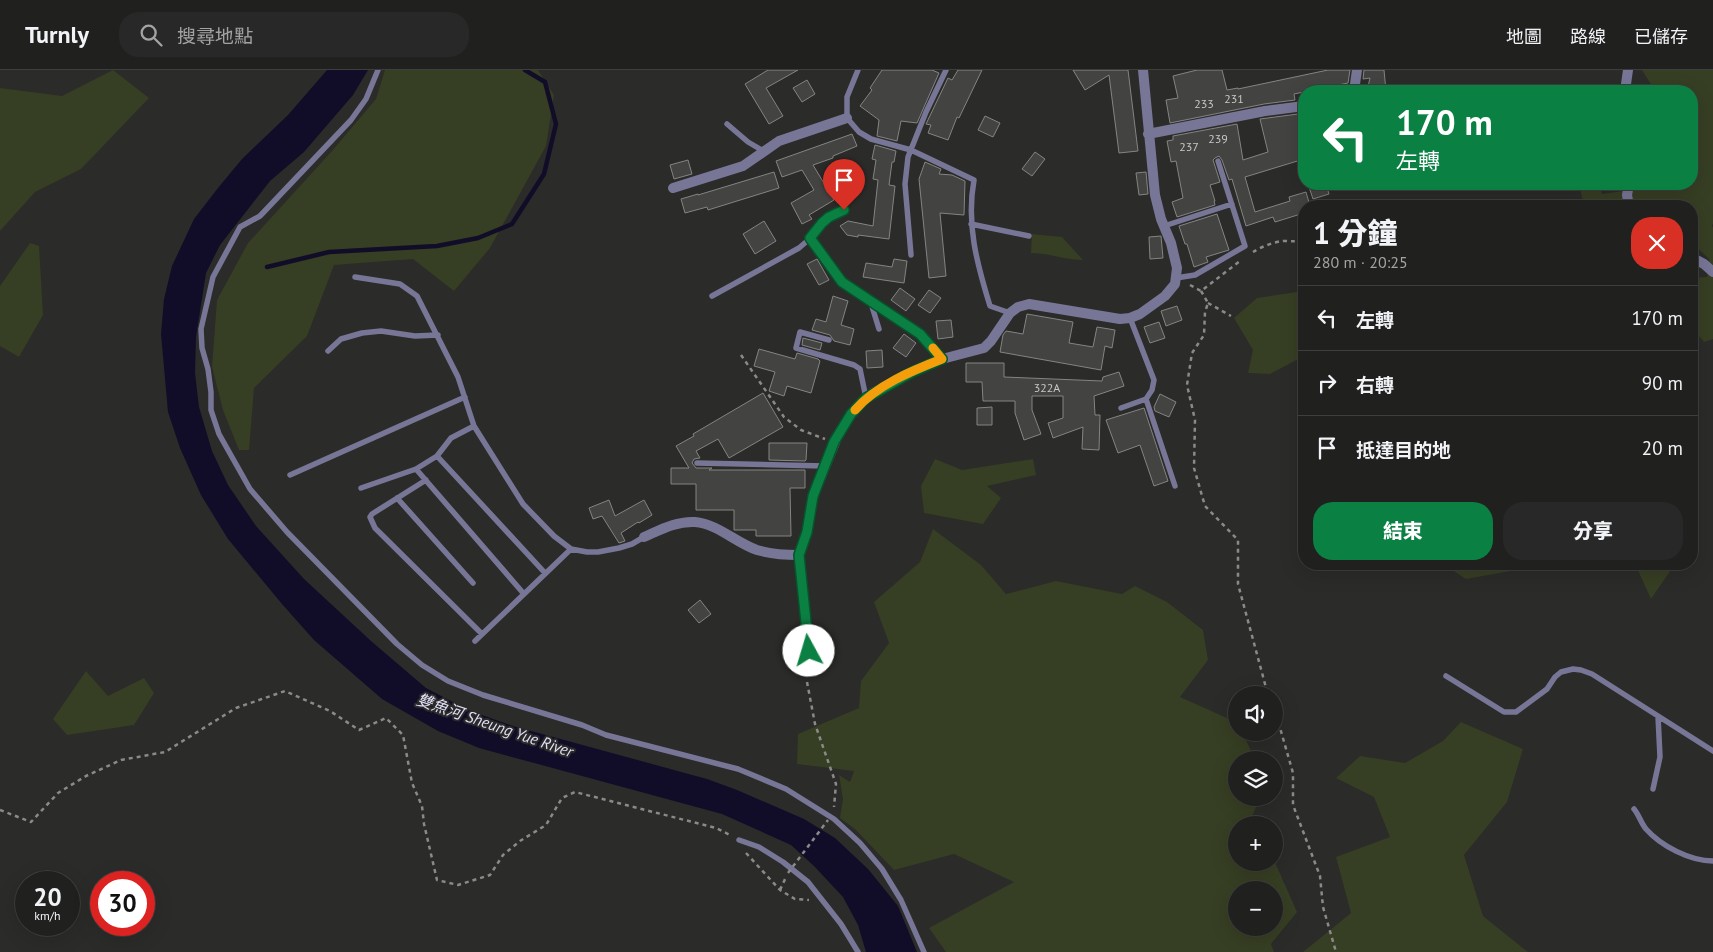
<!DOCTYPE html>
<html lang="zh-TW">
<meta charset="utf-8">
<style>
:root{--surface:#20201f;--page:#282828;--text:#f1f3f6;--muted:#a2a3a4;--line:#3d3e3d;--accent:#0b8043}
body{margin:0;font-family:"PT Sans","Noto Sans TC",sans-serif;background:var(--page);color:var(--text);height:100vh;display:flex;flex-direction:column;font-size:19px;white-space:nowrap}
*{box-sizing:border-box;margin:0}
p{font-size:16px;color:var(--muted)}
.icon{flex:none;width:28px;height:28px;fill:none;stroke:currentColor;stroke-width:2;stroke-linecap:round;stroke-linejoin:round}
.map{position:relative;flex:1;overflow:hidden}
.details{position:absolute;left:1298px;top:130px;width:400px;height:370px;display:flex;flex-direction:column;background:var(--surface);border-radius:20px;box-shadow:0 5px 20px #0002,0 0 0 1px var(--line)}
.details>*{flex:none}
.banner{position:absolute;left:1298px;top:15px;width:400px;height:105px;border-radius:20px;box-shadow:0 5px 20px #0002,0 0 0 1px var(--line);background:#0b8043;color:#fff;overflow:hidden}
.tools{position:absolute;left:1228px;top:616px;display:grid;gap:10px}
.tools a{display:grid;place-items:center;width:55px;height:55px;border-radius:50%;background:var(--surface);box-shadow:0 5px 20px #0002,0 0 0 1px var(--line);font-size:25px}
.speed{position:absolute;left:15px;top:801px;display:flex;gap:10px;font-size:25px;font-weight:700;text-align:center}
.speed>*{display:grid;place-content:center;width:65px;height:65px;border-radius:50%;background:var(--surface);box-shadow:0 5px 20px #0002,0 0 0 1px var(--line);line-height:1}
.speed small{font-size:12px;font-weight:400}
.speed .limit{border:8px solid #d22;background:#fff;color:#111}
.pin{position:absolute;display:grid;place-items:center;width:42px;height:42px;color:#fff;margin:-51px -21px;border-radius:50% 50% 50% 0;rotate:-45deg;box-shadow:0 0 5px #0007}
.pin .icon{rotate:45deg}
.me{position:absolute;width:55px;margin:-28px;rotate:354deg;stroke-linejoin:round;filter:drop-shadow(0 0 4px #0008)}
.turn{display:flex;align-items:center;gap:18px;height:105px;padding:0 15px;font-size:22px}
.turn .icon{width:65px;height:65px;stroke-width:2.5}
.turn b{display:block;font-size:35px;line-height:42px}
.round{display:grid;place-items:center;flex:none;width:52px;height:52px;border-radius:20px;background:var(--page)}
.headline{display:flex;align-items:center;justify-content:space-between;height:85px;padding:0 15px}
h1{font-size:30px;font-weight:800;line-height:38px}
.button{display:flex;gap:10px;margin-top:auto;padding:10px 15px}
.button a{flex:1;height:58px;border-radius:20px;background:var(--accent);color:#fff;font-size:20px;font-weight:800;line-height:58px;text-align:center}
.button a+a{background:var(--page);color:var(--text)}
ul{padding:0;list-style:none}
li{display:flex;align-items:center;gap:15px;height:65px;padding:0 15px;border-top:1px solid var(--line)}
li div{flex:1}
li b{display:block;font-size:19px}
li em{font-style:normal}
header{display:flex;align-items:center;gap:30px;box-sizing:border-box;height:70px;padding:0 25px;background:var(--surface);border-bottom:1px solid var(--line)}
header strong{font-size:24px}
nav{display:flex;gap:28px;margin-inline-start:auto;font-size:18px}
.search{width:350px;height:45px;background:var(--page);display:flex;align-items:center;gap:12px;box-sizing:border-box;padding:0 18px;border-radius:20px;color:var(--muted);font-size:19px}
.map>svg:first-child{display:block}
.green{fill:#363e23;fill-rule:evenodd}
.water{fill:#110d28}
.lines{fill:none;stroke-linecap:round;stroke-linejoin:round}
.stream{stroke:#110d28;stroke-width:4.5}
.building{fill:#434442;stroke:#848582}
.path{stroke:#8a8a88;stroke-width:2.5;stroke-dasharray:4 4;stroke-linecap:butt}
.lane{stroke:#787697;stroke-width:5.5}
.street{stroke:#787697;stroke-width:10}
.path-bridge{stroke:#8a8a88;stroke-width:2.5;stroke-dasharray:4 4;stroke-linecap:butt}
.route-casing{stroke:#07532c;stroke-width:12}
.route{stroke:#0b8043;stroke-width:9}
.slow{stroke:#f59e0b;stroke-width:9}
.labels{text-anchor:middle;stroke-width:4;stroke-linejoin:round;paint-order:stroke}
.number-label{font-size:12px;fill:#c8c8c7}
.water-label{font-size:16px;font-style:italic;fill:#dfdef7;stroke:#2b2b29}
</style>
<header>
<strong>Turnly</strong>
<div class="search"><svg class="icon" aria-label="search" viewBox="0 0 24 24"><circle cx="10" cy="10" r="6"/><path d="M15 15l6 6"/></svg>搜尋地點</div>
<nav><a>地圖</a><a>路線</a><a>已儲存</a></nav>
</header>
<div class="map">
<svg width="1713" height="882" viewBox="0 0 1713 882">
<rect width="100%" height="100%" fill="#2b2b29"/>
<path class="green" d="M113,0L149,28L81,99L35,122L0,161V18L62,26Z
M385,0H538L554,25L546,76L490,178L454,221L413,189L334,195L307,266L254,318L249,380H239L223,340L212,297L217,230L248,173L332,81L376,29Z
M1642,0H1713V154L1712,155L1713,158V269L1704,272L1691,257V208L1707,207L1709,189L1691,172V136H1584L1579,114H1599L1602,124L1623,121L1624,114H1691V21H1655Z
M1032,164L1062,167L1083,190C1064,190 1049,183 1031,183Z
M30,173L39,176L43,245L19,287L0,276V216Z
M1304,221V286L1270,304L1248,303L1253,280L1234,248L1257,228Z
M935,389L962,400L1033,389L1036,405L987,416L1001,428L983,454L924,443L921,416Z
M933,459L981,495L1006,524L1056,511L1122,524L1135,516L1167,532L1203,560L1208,590L1180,627L1236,652V662L1243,663L1255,690H1236V728H1260L1250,751L1252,755H1236V792H1274V790L1297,842L1271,874L1274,882H946L929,858L1014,812L954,784L894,800L855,759L840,748L843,729L839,705L850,712L854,701L797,694L798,664L859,638L861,611L889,573L874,532L920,492ZM1236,820H1274V858H1236Z
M1443,494H1531L1528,498L1466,509Z
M1635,494H1675L1651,529Z
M86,601L108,626L144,608L154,623L134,655L67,665L53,649Z
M1461,652L1523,679L1507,732L1464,785L1483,846L1528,882H1303L1351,843L1336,787L1390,767L1374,727L1336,708L1360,686L1405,693L1443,671Z"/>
<path class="water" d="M327,0H368L353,25L304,82L270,111L220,175L206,203L196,267L195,303L199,337L212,381L228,415L256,456L304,509L371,571L426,618L468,640L513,656L707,709L737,720L804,749L835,768L868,799L898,836L917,882H866L858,855L843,827L814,796L791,775L722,744L479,678L438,661L382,629L314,570L282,534L228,469L201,425L180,378L168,342L161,264L164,229L172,196L194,149L218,118L242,89L288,45Z"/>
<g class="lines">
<path class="stream" d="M267,197L329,182L437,176L478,168L512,154L544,104L556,54L545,12L525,0"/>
</g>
<path class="building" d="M768,0H798L766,18L783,46L769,54L745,14Z
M882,0H932L939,3L917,53L901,51L897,71L877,66L879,50L860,36L872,20L870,18Z
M958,0H982L959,48L957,47L948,70L928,63L931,55L926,54L948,8L952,10Z
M1073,0H1128L1138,81L1119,83L1109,5L1085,20Z
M1197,0H1222L1227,20L1238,18V19L1328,0H1350L1348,13L1294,24L1295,30L1264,34L1170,53L1166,30L1178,28L1173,6Z
M1364,0H1384L1386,21H1367L1370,8L1363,9Z
M807,10L815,24L802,32L793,18Z
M1298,44L1304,69V89L1245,107L1255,142L1290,131L1289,127L1306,122L1310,136H1304V143L1275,152L1273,147L1246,156L1232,109L1229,110L1222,90L1219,86L1215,88L1213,90L1220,112L1210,115L1215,131H1214L1215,135L1177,147L1172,132L1183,128L1176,91L1171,92L1167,71L1173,70V66L1237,54L1243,90L1268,82L1260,49Z
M985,46L1000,53L993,67L978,60Z
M852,64L857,76L833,86V88L813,95L834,130L809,145L812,149L802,154L791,133L814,120L802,100L782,107L776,91Z
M875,75L896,81L894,92H892L889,115L895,116L889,169L858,165V167L847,165L840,156L848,151L873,156L878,110L873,109L876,90L872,89Z
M1035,82L1045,89L1032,106L1022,99Z
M688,90L692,104L674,109L670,95Z
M925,92L941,99L939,104L952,105L965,111L964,145L940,143L946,206L929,208L919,109Z
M774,102L779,118L708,140L707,137L685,143L681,129L698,124V125Z
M1146,102L1148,124L1139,125L1136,103Z
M1308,114H1326L1329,124L1313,129Z
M1217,144L1229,180L1206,187L1208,192L1194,197L1187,174H1185L1179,156Z
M764,151L776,171L755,184L743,164Z
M1161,166L1163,188L1150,189L1149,167Z
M817,189L829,210L819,215L807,194Z
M894,189L907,191L904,213L863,207L866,193L892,197Z
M900,218L915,229L906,241L891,230Z
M929,220L941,228L930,243L918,235Z
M833,226L848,231L841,255L854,259L850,275L834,271L830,265L812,260L816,249L826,252Z
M1177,236L1182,250L1166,256L1161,241Z
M1027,244L1073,252L1069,273L1093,277L1097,257L1115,260L1112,278L1105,276L1101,300L1000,282L1003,265L1006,261L1023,264Z
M951,250L953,267L938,269L936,251Z
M1159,252L1165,268L1150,273L1144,257Z
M904,264L916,273L906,287L893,278Z
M803,268L822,273L820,280L802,275Z
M759,279L795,289L797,283L818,289L820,291L811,323L787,316L784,326L769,321L775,302L754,296Z
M882,280L883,297L867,298L866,281Z
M966,293H1004V307L1102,311L1103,307L1119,302L1124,316L1094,326L1095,345H1100L1099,380L1082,379L1083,357L1053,368L1048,353L1063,348V326H1032V340L1041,364L1024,370L1015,343V331H983L982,312H966Z
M763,323L783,357L729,388L718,369L696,381L700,388L694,389L692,393L696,398H712L709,400H805V418H790L791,466H756V460H734V440H696V414H671V398H689L676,376L694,366L693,364Z
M1160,324L1176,332L1169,347L1155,341L1154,337Z
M992,337V355H977V338Z
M1144,338L1168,411L1154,416L1140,375L1118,383L1106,350Z
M769,373H807L806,390L805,391L769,390Z
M609,430L615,446L644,430L652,445L639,453L638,452L621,463L625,471L619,473L602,446L593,449L589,438Z
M700,530L711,544L699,553L688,540Z"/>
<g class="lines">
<path class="path" d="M1253,182C1261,177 1273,172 1283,171C1291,171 1297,172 1304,170
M1190,215L1201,221L1240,191
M1201,221L1208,233L1205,242L1204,265L1192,283L1187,315L1195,350L1194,398L1205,436L1238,470V514L1268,625
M1208,233L1231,246
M741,285L784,347L801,360L825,369
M807,612L815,654L836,714L834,737
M1274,637L1293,703V735L1320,806L1323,837L1336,882
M0,740L31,752L58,723L86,706L121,690L165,682L236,638L285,621L330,641L359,660L386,648L403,665L412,713L422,736L424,754L437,810L458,815L490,805L503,785L520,771L546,755L562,728L575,722L716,758L732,766
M746,783L780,820L795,829L809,830
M780,820L786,807"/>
<path class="lane" d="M378,0L366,29L351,50L260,146L240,157L213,207L201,259L202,278L208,299L211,322V340L219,364L250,419L287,462L397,574L422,595L448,611L483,625L582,655L606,665L738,699L786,719L834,749L860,773L882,799L901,830L924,882
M858,0L847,27V48L859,62L871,69L911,80L974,110C966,154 977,194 990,236L1010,243
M727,54L748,72L765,82
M971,154L1029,166
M1164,156L1232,134
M810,168L842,212L920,264L942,289
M911,185L905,114L908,87L926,42L946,0
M355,207L400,214L417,226L458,307L474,356L523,434L554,466L571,479L587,482H598L619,478L632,474L644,467
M1176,208L1195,205L1245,176L1218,91
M712,226L799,178L814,165L822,153L829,147L844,140
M870,230L879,259
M829,270L800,262L796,278L854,295L860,299L866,328
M328,281L341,269L362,263L381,261L415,266L438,265
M1146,329L1175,416
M1121,338L1146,329L1152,320L1154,310L1130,248
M437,386L545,503
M697,393L824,396
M416,399L524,524
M290,405L465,327
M426,410L372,444L370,447L375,458L482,564
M361,418L416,399L437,386L451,368L474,356
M397,428L473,513
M475,571L571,479
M1446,606L1504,642H1516L1547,619L1555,607L1561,602L1573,599L1581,600L1592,604L1713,681
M1653,719L1660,687L1658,646
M1634,739C1639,745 1641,753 1646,759C1661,776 1690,791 1713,791
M739,770L759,777L783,792L808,812L841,854L858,882"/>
<path class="street" d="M1354,21L1357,0
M1625,21L1628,0
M1148,64L1265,41L1304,36
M1629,114L1627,125L1629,136
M673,118L743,96L779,71L847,48
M1691,187L1704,194L1713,202
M644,467C660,460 676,451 695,452C718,454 736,473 757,480C771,484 785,485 799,485
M805,601L809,581L799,485L807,462L813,426L838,365L851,344L866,328L873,323L925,296L942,289L984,278L991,271L1010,243L1018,237L1029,234L1120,249L1130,248L1140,244L1165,226L1175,214L1177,198L1171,173L1161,149L1155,125L1143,0"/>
<path class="path-bridge" d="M788,803L828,750"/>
</g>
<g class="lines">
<g class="route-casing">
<path id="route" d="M809,581L799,485L807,462L813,426L834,372L851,344L866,328L910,303L942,289L920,264L842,212L810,168L822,153L829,147L844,140"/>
</g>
<use href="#route" class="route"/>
<path class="slow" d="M855,340C877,315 911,301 942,289L933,278"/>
</g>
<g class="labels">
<g class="number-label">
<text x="1234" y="33">231</text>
<text x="1204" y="38">233</text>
<text x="1218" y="73">239</text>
<text x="1189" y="81">237</text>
<text x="1047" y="322">322A</text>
</g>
<g class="water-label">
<text transform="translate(495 655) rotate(19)" y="6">雙魚河 Sheung Yue River</text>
</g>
</g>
</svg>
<div class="tools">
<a><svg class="icon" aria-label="sound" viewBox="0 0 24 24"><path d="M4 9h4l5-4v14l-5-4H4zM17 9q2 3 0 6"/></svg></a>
<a><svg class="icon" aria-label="layers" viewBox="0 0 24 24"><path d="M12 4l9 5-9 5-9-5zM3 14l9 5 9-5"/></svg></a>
<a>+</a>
<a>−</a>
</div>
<div class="speed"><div>20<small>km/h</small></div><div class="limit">30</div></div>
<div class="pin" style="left:844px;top:140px;background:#d93025"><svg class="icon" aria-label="arrive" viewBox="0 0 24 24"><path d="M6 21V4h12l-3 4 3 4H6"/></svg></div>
<svg class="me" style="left:809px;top:581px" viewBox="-20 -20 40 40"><circle r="19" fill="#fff"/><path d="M0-13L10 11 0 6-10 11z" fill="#0b8043"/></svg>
<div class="banner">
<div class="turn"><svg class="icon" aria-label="left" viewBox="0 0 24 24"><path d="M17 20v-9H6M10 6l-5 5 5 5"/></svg><div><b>170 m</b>左轉</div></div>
</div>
<section class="details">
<div class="headline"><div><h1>1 分鐘</h1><p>280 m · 20:25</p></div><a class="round" style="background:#d93025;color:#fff"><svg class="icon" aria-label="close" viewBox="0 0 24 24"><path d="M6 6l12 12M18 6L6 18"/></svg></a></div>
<ul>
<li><svg class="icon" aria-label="left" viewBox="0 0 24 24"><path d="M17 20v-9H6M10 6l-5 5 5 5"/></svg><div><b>左轉</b></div><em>170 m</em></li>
<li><svg class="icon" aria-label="right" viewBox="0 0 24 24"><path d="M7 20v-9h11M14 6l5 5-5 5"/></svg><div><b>右轉</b></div><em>90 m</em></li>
<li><svg class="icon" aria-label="arrive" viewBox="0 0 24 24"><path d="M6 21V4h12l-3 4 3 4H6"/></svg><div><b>抵達目的地</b></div><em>20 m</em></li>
</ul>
<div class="button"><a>結束</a><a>分享</a></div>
</section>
</div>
